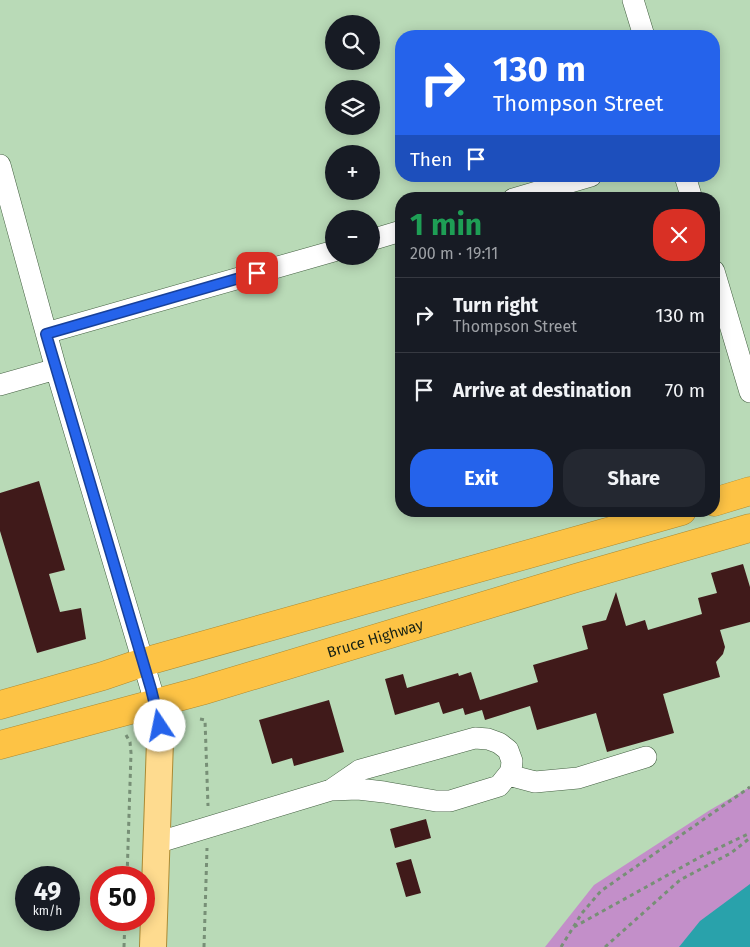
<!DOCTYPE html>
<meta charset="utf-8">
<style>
:root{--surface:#171b24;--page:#242831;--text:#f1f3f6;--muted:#9ea1a6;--line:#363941;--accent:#2563eb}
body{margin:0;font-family:"Fira Sans",sans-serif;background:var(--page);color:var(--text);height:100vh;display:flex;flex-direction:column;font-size:19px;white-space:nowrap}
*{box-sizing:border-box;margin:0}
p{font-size:16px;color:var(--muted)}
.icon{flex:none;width:28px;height:28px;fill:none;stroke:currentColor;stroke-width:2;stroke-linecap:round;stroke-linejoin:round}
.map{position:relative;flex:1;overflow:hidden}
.drawer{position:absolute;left:395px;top:192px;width:325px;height:325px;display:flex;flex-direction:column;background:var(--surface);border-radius:20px;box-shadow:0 2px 12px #0003}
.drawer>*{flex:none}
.top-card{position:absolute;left:395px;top:30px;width:325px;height:152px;border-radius:20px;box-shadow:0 2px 12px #0003;background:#2563eb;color:#fff;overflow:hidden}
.fabs{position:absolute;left:325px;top:15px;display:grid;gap:10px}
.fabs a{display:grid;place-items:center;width:55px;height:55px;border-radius:50%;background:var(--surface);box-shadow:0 2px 12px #0003;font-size:25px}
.speed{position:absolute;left:15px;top:866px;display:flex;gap:10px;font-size:25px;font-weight:700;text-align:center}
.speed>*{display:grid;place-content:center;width:65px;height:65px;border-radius:50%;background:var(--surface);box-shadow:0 2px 12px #0003;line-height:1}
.speed small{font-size:12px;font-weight:400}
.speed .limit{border:8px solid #d22;background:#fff;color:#111}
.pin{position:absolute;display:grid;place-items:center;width:42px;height:42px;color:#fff;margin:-21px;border-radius:10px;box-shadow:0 2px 8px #0006}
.me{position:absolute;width:55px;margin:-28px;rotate:349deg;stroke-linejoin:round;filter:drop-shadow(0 0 4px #0008)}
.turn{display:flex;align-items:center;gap:18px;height:105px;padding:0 15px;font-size:22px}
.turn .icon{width:65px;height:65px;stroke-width:2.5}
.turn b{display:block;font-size:35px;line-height:42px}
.then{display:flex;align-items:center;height:48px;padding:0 15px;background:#0003;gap:10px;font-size:19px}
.round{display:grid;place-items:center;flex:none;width:52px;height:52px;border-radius:20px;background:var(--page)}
.overview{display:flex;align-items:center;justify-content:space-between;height:85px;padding:0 15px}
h1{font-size:30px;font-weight:700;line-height:38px;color:#1e9e55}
.primary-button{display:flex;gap:10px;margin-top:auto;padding:10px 15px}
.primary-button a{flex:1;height:58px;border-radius:20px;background:var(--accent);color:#fff;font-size:20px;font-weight:700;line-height:58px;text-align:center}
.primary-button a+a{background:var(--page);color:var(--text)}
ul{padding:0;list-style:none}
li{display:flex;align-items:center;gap:15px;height:75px;padding:0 15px;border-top:1px solid var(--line)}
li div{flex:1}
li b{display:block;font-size:19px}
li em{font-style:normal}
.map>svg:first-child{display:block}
.green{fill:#c38fc9}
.water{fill:#29a2ab}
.building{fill:#401a1a}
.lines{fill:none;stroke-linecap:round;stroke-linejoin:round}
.minor-casing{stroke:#446042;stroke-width:22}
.major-casing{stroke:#ab8a34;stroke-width:28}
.highway-casing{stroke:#ab8a34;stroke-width:29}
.path{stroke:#778f76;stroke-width:3;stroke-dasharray:4 4;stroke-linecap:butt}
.minor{stroke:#fff;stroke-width:21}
.major{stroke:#fedb8f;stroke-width:26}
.highway{stroke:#fdc345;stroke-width:28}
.route-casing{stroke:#184099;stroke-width:12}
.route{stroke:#2563eb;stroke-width:9}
.labels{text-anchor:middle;stroke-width:5;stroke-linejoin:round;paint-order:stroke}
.street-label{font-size:15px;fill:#142014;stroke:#c6e7c4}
</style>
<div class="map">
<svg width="750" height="947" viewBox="0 0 750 947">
<rect width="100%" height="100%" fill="#b9dab7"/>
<path class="green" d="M750,787V947H545L594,885L710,810Z"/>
<path class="water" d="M750,884V947H679L700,921Z"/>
<path class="building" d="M39,481L65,570L49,574L60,612L81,608L86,639L37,653L0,531V493Z
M743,564L750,587V622L720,630L725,647L723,654L716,662L720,677L663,694L674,733L607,752L596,713L537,730L530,706L485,720L482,710L465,715L463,708L443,714L439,702L395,715L385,679L403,674L407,688L458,673L459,676L471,672L480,700L538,682L533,665L588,649L582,626L606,620L616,592L626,626L645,620L648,630L702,614L698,598L717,593L711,573Z
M329,700L344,752L294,766L292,758L272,764L259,720Z
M426,819L431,838L395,848L390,829Z
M411,859L421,893L406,897L396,863Z"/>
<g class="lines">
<g class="minor-casing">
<path id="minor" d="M633,0L644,36
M0,165L56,369L155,702
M685,176L692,199
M513,199L591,176
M371,240L401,231
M714,271L750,392
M46,333L334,251
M0,385L56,369
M508,775L535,782L578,778L646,757
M156,843L331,790L358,789L384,792L436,801H450L499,786L511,771L512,761L508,750L499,743L488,739L475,738L360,770L331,790"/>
</g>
<g class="major-casing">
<path id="major" d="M153,947L160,741V730L155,702"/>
</g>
<g class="highway-casing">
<g id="highway">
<path d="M714,502L750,491"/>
<path d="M0,705L103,676L144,662L682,511"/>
<path id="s1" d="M0,745L201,691L576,578L750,528"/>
</g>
</g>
<path class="path" d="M200,719L205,720L208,806
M126,735L130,742L131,753L127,878
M574,927L702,856L750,833
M124,947L125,920
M204,947L207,848
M561,947L582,913L601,891L750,787
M605,947L680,880L731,853L750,838"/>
<use href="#minor" class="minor"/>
<use href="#major" class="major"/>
<use href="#highway" class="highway"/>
</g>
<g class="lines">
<g class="route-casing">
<path id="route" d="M160,726L151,689L46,334L257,273"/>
</g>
<use href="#route" class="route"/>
</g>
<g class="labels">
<g class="street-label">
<text dy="5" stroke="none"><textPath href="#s1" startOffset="390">Bruce Highway</textPath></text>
</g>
</g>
</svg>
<div class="fabs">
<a><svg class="icon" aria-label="search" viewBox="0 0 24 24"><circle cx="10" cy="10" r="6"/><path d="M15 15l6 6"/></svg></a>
<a><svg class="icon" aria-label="layers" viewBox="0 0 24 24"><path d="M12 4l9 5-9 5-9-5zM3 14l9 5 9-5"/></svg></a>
<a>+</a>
<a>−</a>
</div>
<div class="speed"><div>49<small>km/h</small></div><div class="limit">50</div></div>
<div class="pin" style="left:257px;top:273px;background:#d93025"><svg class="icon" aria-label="arrive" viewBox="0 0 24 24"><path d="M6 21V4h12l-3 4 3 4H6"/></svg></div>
<svg class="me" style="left:160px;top:726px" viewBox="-20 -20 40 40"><circle r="19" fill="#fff"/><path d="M0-13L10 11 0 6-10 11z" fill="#2563eb"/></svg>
<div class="top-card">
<div class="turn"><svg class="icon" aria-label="right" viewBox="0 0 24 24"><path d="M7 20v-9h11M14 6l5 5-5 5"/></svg><div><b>130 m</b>Thompson Street</div></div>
<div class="then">Then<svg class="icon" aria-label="arrive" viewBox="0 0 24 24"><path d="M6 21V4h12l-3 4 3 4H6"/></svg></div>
</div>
<section class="drawer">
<div class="overview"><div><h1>1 min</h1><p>200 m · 19:11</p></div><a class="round" style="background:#d93025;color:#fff"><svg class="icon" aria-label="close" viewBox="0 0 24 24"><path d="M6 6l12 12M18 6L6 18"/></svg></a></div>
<ul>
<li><svg class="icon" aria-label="right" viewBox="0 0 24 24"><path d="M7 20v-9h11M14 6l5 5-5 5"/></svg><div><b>Turn right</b><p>Thompson Street</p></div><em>130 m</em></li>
<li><svg class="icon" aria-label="arrive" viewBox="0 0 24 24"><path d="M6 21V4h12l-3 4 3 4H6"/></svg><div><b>Arrive at destination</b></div><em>70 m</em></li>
</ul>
<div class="primary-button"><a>Exit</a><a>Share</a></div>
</section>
</div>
